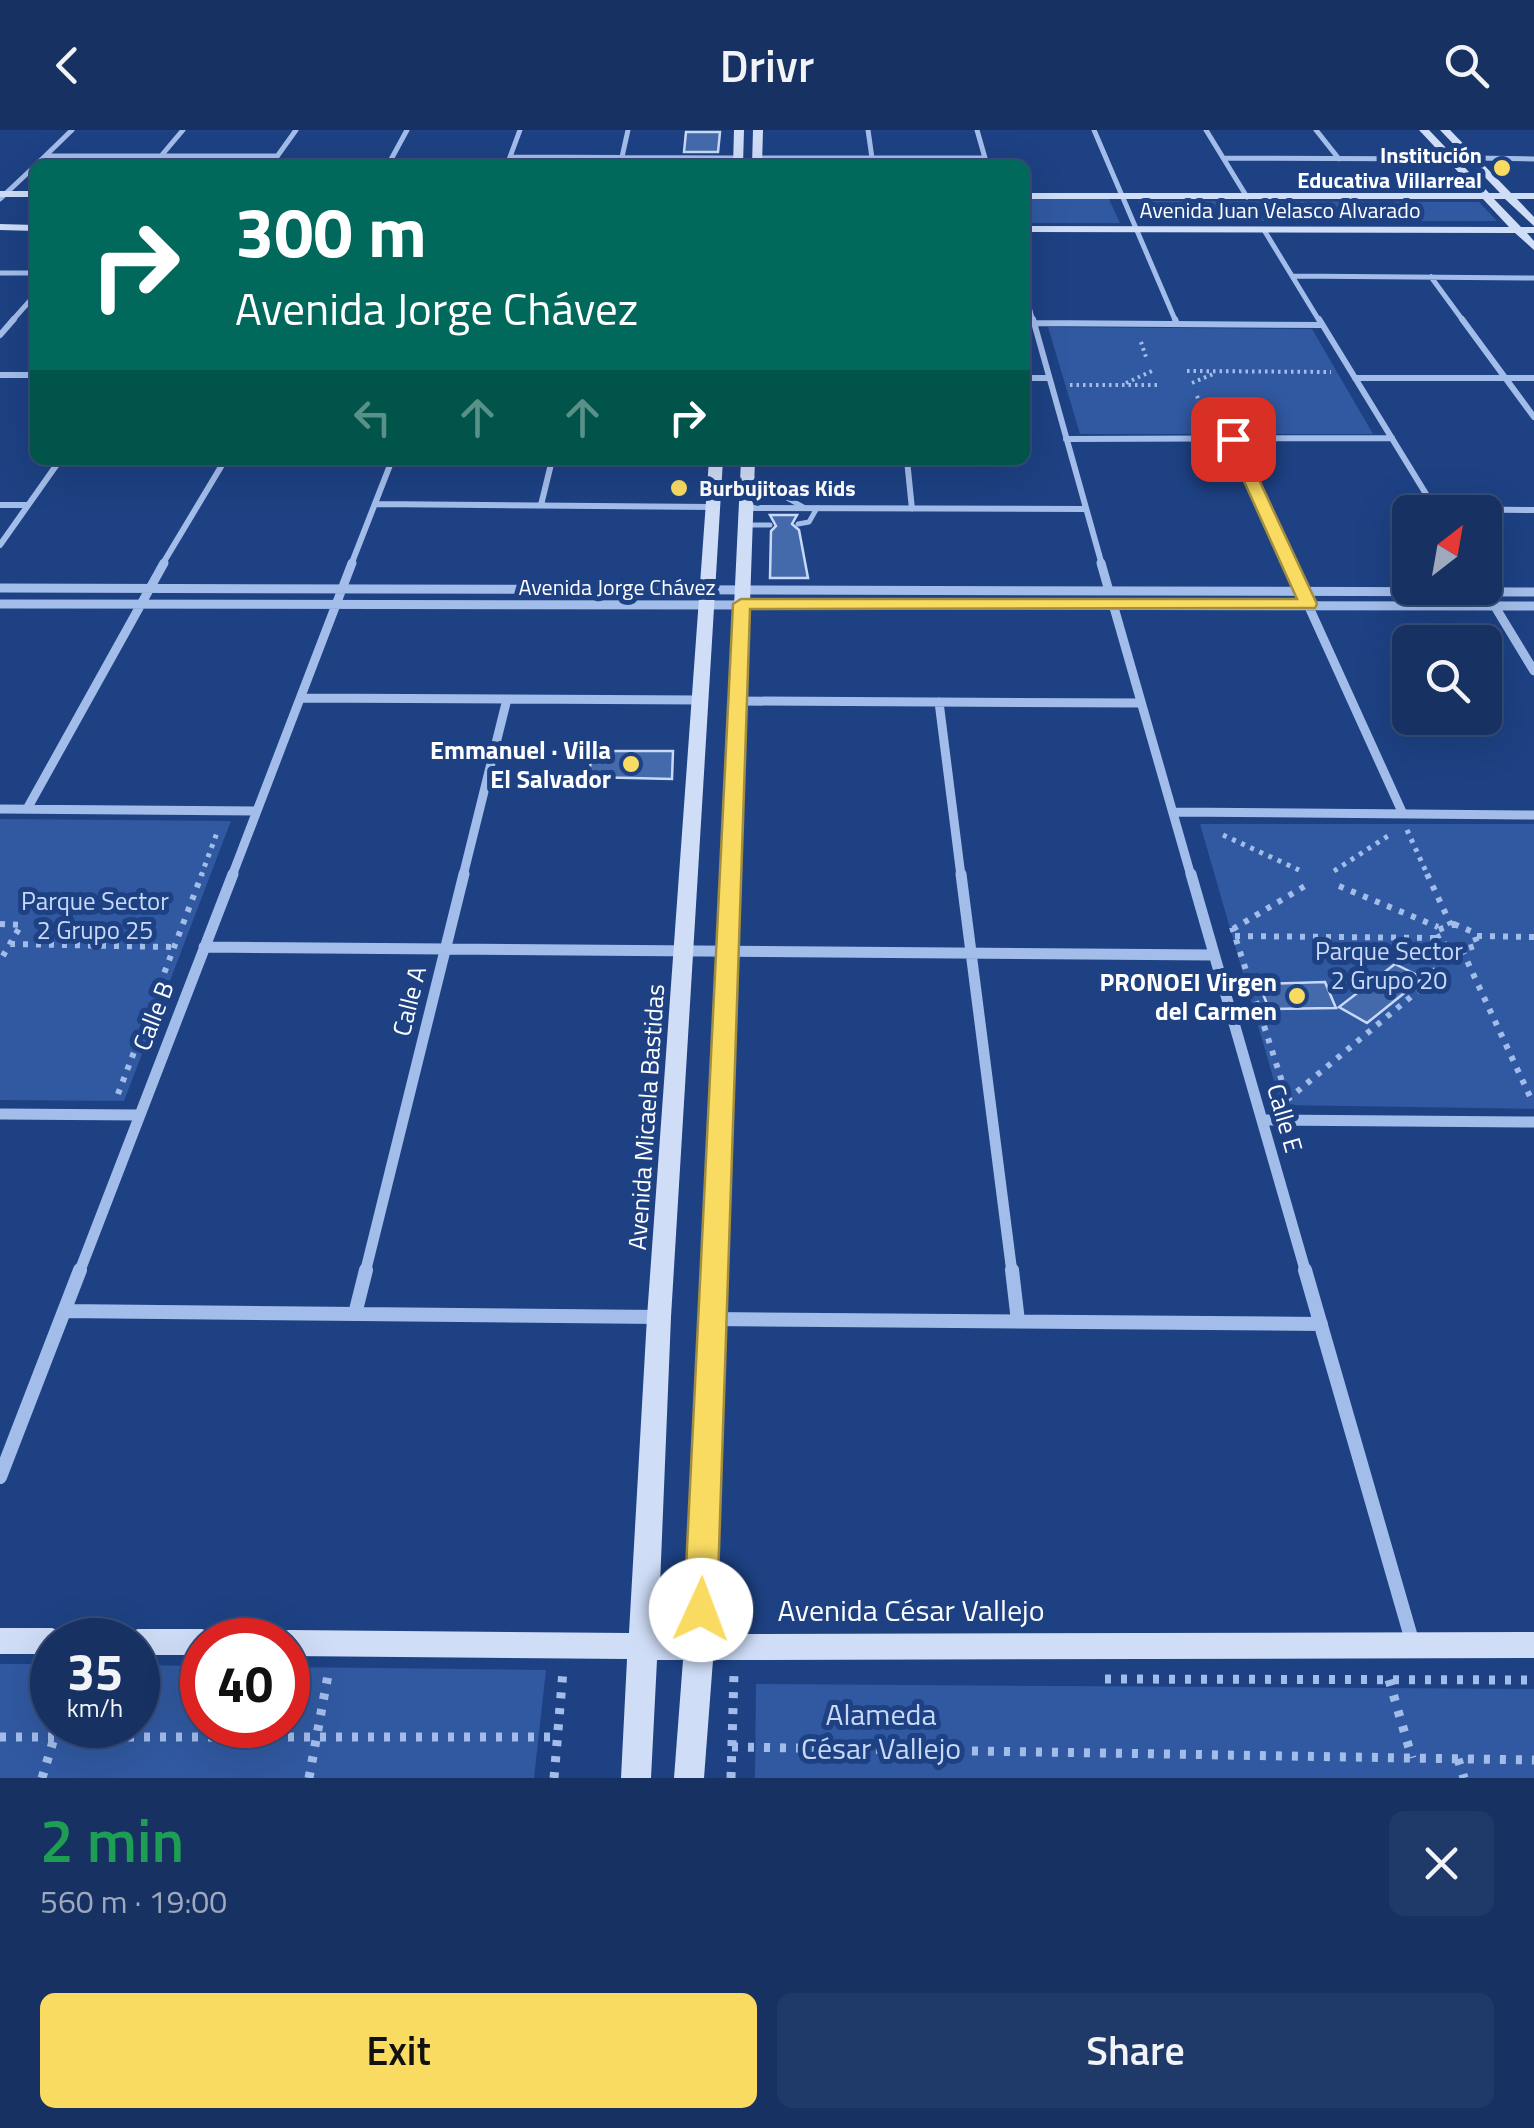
<!DOCTYPE html>
<meta charset="utf-8">
<style>
:root{--surface:#163162;--page:#1f3968;--text:#f1f3f6;--muted:#9ea9be;--line:#354c77;--accent:#f9db62}
body{margin:0;font-family:"Titillium Web",sans-serif;background:var(--page);color:var(--text);height:100vh;display:flex;flex-direction:column;font-size:38px;white-space:nowrap}
*{box-sizing:border-box;margin:0}
p{font-size:32px;color:var(--muted)}
.icon{flex:none;width:55px;height:55px;fill:none;stroke:currentColor;stroke-width:2;stroke-linecap:round;stroke-linejoin:round}
.map{position:relative;height:1648px;overflow:hidden}
.sheet{display:flex;flex-direction:column;background:var(--surface);flex:1}
.sheet>*{flex:none}
.hud{position:absolute;left:30px;top:30px;width:1000px;height:305px;border-radius:15px;box-shadow:0 10px 40px #0002,0 0 0 2px var(--line);background:#00695c;color:#fff;overflow:hidden}
.needle{width:65px;rotate:31deg}
.buttons{position:absolute;left:1392px;top:365px;display:grid;gap:20px}
.buttons a{display:grid;place-items:center;width:110px;height:110px;border-radius:15px;background:var(--surface);box-shadow:0 10px 40px #0002,0 0 0 2px var(--line);font-size:50px}
.speed{position:absolute;left:30px;top:1488px;display:flex;gap:20px;font-size:50px;font-weight:700;text-align:center}
.speed>*{display:grid;place-content:center;width:130px;height:130px;border-radius:50%;background:var(--surface);box-shadow:0 10px 40px #0002,0 0 0 2px var(--line);line-height:1}
.speed small{font-size:25px;font-weight:400}
.speed .limit{border:15px solid #d22;background:#fff;color:#111}
.pin{position:absolute;display:grid;place-items:center;width:85px;height:85px;color:#fff;margin:-42px;border-radius:20px;box-shadow:0 5px 15px #0006}
.me{position:absolute;width:110px;margin:-55px;rotate:2deg;stroke-linejoin:round;filter:drop-shadow(0 0 8px #0008)}
.turn{display:flex;align-items:center;gap:35px;height:210px;padding:0 40px;font-size:45px}
.turn .icon{width:130px;height:130px;stroke-width:2.5}
.turn b{display:block;font-size:70px;line-height:85px}
.lanes{display:flex;align-items:center;height:95px;padding:0 40px;background:#0003;justify-content:center;gap:50px;direction:ltr}
.lanes .off{opacity:.35}
.round{display:grid;place-items:center;flex:none;width:105px;height:105px;border-radius:15px;background:var(--page)}
.summary{display:flex;align-items:center;justify-content:space-between;height:170px;padding:0 40px}
h1{font-size:60px;font-weight:600;line-height:75px;color:#1e9e55}
.action{display:flex;gap:20px;margin-top:auto;padding:20px 40px}
.action a{flex:1;height:115px;border-radius:15px;background:var(--accent);color:#111;font-size:40px;font-weight:600;line-height:115px;text-align:center}
.action a+a{background:var(--page);color:var(--text)}
header{display:flex;justify-content:space-between;align-items:center;height:130px;padding:0 40px;background:var(--surface);font-size:45px;font-weight:600}
.map>svg:first-child{display:block}
.green{fill:#3159a1}
.building{fill:#456aac;stroke:#c8d9f7;stroke-width:2.5}
.lines{fill:none;stroke-linecap:round;stroke-linejoin:round}
.path-far3{stroke:#a3bdea;stroke-width:4;stroke-dasharray:2.5 4;stroke-linecap:butt}
.path-far2{stroke:#a3bdea;stroke-width:5;stroke-dasharray:4 6;stroke-linecap:butt}
.path-far1{stroke:#a3bdea;stroke-width:6;stroke-dasharray:5 8;stroke-linecap:butt}
.path{stroke:#a3bdea;stroke-width:9;stroke-dasharray:6 10;stroke-linecap:butt}
.lane{stroke:#a3bdea;stroke-width:5}
.street-far4{stroke:#a3bdea;stroke-width:5}
.street-far3{stroke:#a3bdea;stroke-width:6}
.street-far2{stroke:#a3bdea;stroke-width:9}
.street-far1{stroke:#a3bdea;stroke-width:11}
.street{stroke:#a3bdea;stroke-width:14}
.secondary{fill:#cfddf7;fill-rule:evenodd}
.route{fill:#f9db62;stroke:#a28e40;stroke-width:2.5}
.poi-dot{fill:#f9db62;stroke:#1d4183;stroke-width:4}
.labels{text-anchor:middle;stroke-width:10;stroke-linejoin:round;paint-order:stroke}
.far-poi-label{font-size:22px;font-weight:bold;fill:#fff;stroke:#1d4183;text-anchor:end}
.far-street-label{font-size:22px;fill:#fff;stroke:#1d4183}
.poi-label{font-size:25px;font-weight:bold;fill:#fff;stroke:#1d4183;text-anchor:end}
.park-label{font-size:25px;fill:#c8d9f7;stroke:#1d4183}
.street-label{font-size:25px;fill:#fff;stroke:#1d4183}
.near-street-label{font-size:30px;fill:#fff;stroke:#1d4183}
.near-park-label{font-size:30px;fill:#c8d9f7;stroke:#1d4183}
</style>
<header><svg class="icon" aria-label="back" viewBox="0 0 24 24"><path d="M15 5l-7 7 7 7"/></svg>Drivr<svg class="icon" aria-label="search" viewBox="0 0 24 24"><circle cx="10" cy="10" r="6"/><path d="M15 15l6 6"/></svg></header>
<div class="map">
<svg width="1534" height="1648" viewBox="0 0 1534 1648">
<rect width="100%" height="100%" fill="#1d4183"/>
<path class="green" d="M1025,69H1109L1120,93H1025Z
M1138,71L1479,72L1497,91H1147Z
M1048,197L1312,199L1373,304H1080Z
M0,689L231,691L124,971L0,970Z
M1200,694H1534V979L1281,975Z
M0,1534H52V1595H138V1535L202,1536V1595H288V1537L546,1540L534,1648H0Z
M756,1554L1534,1559V1648H755Z"/>
<path class="building" d="M686,2H720L718,22H684Z
M770,385H797L792,394L799,400L808,448H770L771,401L776,396Z
M593,621H673L672,649L588,647Z
M1395,834L1423,848L1367,893L1339,877Z
M1325,852L1336,878L1269,879L1259,854Z"/>
<g class="lines">
<path class="path-far3" d="M1141,212L1147,230
M1187,241L1331,242
M1126,253L1152,241
M1192,253L1213,244
M1070,255H1159
M1197,266L1208,293"/>
<path class="path-far2" d="M1407,700L1428,746
M1223,705L1299,740
M1334,741L1391,704
M201,746L218,700"/>
<path class="path-far1" d="M1427,744L1451,795
M1339,756L1438,797
M0,794L21,795L0,831
M1454,794L1473,802L1478,815L1462,820L1441,813L1435,801Z
M1232,797L1288,970
M1233,799L1305,756
M1235,806L1436,808
M1477,806L1534,807
M10,814L173,817
M1462,820L1533,973
M118,964L202,744
M1287,970L1431,850L1446,816"/>
<path class="path" d="M1105,1549L1534,1550
M1389,1550L1412,1628
M0,1607H558
M732,1617L1534,1630
M1458,1629L1464,1648
M42,1648L58,1595
M309,1648L328,1545
M554,1648L563,1541
M731,1648L734,1543"/>
<path class="lane" d="M747,346L764,355
M787,368L805,378
M798,394L809,392L817,378
M745,395H770"/>
<path class="street-far4" d="M868,0L872,28
M977,0L987,35
M1094,0L1176,192
M1206,0L1247,67
M1316,0L1339,29
M46,26H277
M161,26L183,0
M510,27L739,28
M622,27L628,0
M758,28H985
M1223,28L1450,29
M1472,28L1534,29
M36,35L72,0
M271,35L296,0
M388,35L407,0
M507,35L520,0
M0,69L35,36
M1264,100L1320,192
M0,143H35
M1293,146L1534,148
M1431,147L1464,192
M1025,162L1033,192
M11,192L35,165"/>
<path class="street-far3" d="M1033,189L1102,435
M1175,189L1177,194
M1319,189L1437,382
M1462,189L1534,287
M1034,193L1322,195
M0,205L14,189
M0,245H35
M1025,248H1049
M1355,248H1534
M1066,309L1392,308
M1233,309L1290,435
M907,330L912,379
M375,374L713,377
M0,375H28
M541,375L552,330
M746,378L1086,379
M1435,379L1534,380
M0,415L60,330
M162,435L225,330
M351,435L392,330"/>
<path class="street-far2" d="M1101,433L1109,461
M1289,433L1403,684
M0,458L1534,462
M0,474L1534,476
M1113,474L1191,746
M1494,475L1534,541
M301,568L701,570
M737,571L1141,573
M939,572L961,746
M0,679L257,681
M27,679L164,433
M1173,682L1534,685
M232,746L352,433
M463,746L507,569"/>
<path class="street-far1" d="M961,744L1012,1143
M1191,744L1306,1143
M204,817L1214,825
M0,984L140,985
M1262,990L1534,992
M79,1143L233,744
M365,1143L464,744"/>
<path class="street" d="M1012,1140L1018,1191
M1305,1140L1413,1514
M64,1181L658,1187
M355,1184L366,1140
M712,1189L1321,1194
M0,1347L80,1140"/>
<path class="secondary" d="M734,0H744L743,35H733Z
M753,0H763L762,35H752Z
M1419,0H1429L1489,63H1500L1440,0H1450L1511,63H1534V69H1517L1534,87V96L1505,69H1494L1521,97H1534V103H1527L1534,111V120L1515,103L1025,102V96L1509,97L1483,69H1025V63H1478Z
M0,61H35V67H0Z
M0,94L35,95V101L0,100Z
M709,330H723L671,1187L658,1504H685L741,330H755L714,1504L1534,1502V1528L713,1530L704,1648H674L683,1530H657L651,1648H621L627,1529L288,1526V1510H275L278,1504L288,1500L629,1503L647,1187Z
M0,1498H52L62,1502L66,1510H52V1524H0Z
M138,1499H202L212,1503L216,1510H202V1525H138V1510H124L128,1503Z"/>
</g>
<path class="route" d="M1227,306L1240,309L1317,474L1315,478L750,479L717,1480L712,1491L701,1495L689,1491L684,1480L733,474L741,469H1297L1225,309Z"/>
<g class="poi-dot">
<circle cx="1502" cy="38" r="10"/>
<circle cx="679" cy="358" r="10"/>
<circle cx="631" cy="634" r="10"/>
<circle cx="1297" cy="866" r="10"/>
</g>
<g class="labels">
<g class="far-poi-label">
<text x="1482" y="33">Institución<tspan x="1482" dy="25">Educativa Villarreal</tspan></text>
<text x="699" y="366" text-anchor="start">Burbujitoas Kids</text>
</g>
<g class="far-street-label">
<text x="1280" y="88">Avenida Juan Velasco Alvarado</text>
<text x="617" y="465">Avenida Jorge Chávez</text>
</g>
<g class="poi-label">
<text x="611" y="629">Emmanuel · Villa<tspan x="611" dy="29">El Salvador</tspan></text>
<text x="1277" y="861">PRONOEI Virgen<tspan x="1277" dy="29">del Carmen</tspan></text>
</g>
<g class="park-label">
<text x="95" y="780">Parque Sector<tspan x="95" dy="29">2 Grupo 25</tspan></text>
<text x="1389" y="830">Parque Sector<tspan x="1389" dy="29">2 Grupo 20</tspan></text>
</g>
<g class="street-label">
<text transform="translate(409 871) rotate(-76)" y="9">Calle A</text>
<text transform="translate(153 886) rotate(-69)" y="9">Calle B</text>
<text transform="translate(646 987) rotate(-86)" y="9">Avenida Micaela Bastidas</text>
<text transform="translate(1285 988) rotate(74)" y="9">Calle E</text>
</g>
<g class="near-street-label">
<text x="911" y="1491">Avenida César Vallejo</text>
</g>
<g class="near-park-label">
<text x="881" y="1595">Alameda<tspan x="881" dy="34">César Vallejo</tspan></text>
</g>
</g>
</svg>
<div class="buttons">
<a><svg class="needle" viewBox="-14 -14 28 28"><path d="M0-13l5 13h-10z" fill="#e53935"/><path d="M0 13l5-13h-10z" fill="#9ea9be"/></svg></a>
<a><svg class="icon" aria-label="search" viewBox="0 0 24 24"><circle cx="10" cy="10" r="6"/><path d="M15 15l6 6"/></svg></a>
</div>
<div class="speed"><div>35<small>km/h</small></div><div class="limit">40</div></div>
<div class="pin" style="left:1233px;top:309px;background:#d93025"><svg class="icon" aria-label="arrive" viewBox="0 0 24 24"><path d="M6 21V4h12l-3 4 3 4H6"/></svg></div>
<svg class="me" style="left:701px;top:1480px" viewBox="-20 -20 40 40"><circle r="19" fill="#fff"/><path d="M0-13L10 11 0 6-10 11z" fill="#f9db62"/></svg>
<div class="hud">
<div class="turn"><svg class="icon" aria-label="right" viewBox="0 0 24 24"><path d="M7 20v-9h11M14 6l5 5-5 5"/></svg><div><b>300 m</b>Avenida Jorge Chávez</div></div>
<div class="lanes"><svg class="icon off" aria-label="left" viewBox="0 0 24 24"><path d="M17 20v-9H6M10 6l-5 5 5 5"/></svg><svg class="icon off" aria-label="ahead" viewBox="0 0 24 24"><path d="M12 20V5M6 11l6-6 6 6"/></svg><svg class="icon off" aria-label="ahead" viewBox="0 0 24 24"><path d="M12 20V5M6 11l6-6 6 6"/></svg><svg class="icon" aria-label="right" viewBox="0 0 24 24"><path d="M7 20v-9h11M14 6l5 5-5 5"/></svg></div>
</div>
</div>
<section class="sheet">
<div class="summary"><div><h1>2 min</h1><p>560 m · 19:00</p></div><a class="round"><svg class="icon" aria-label="close" viewBox="0 0 24 24"><path d="M6 6l12 12M18 6L6 18"/></svg></a></div>
<div class="action"><a>Exit</a><a>Share</a></div>
</section>
